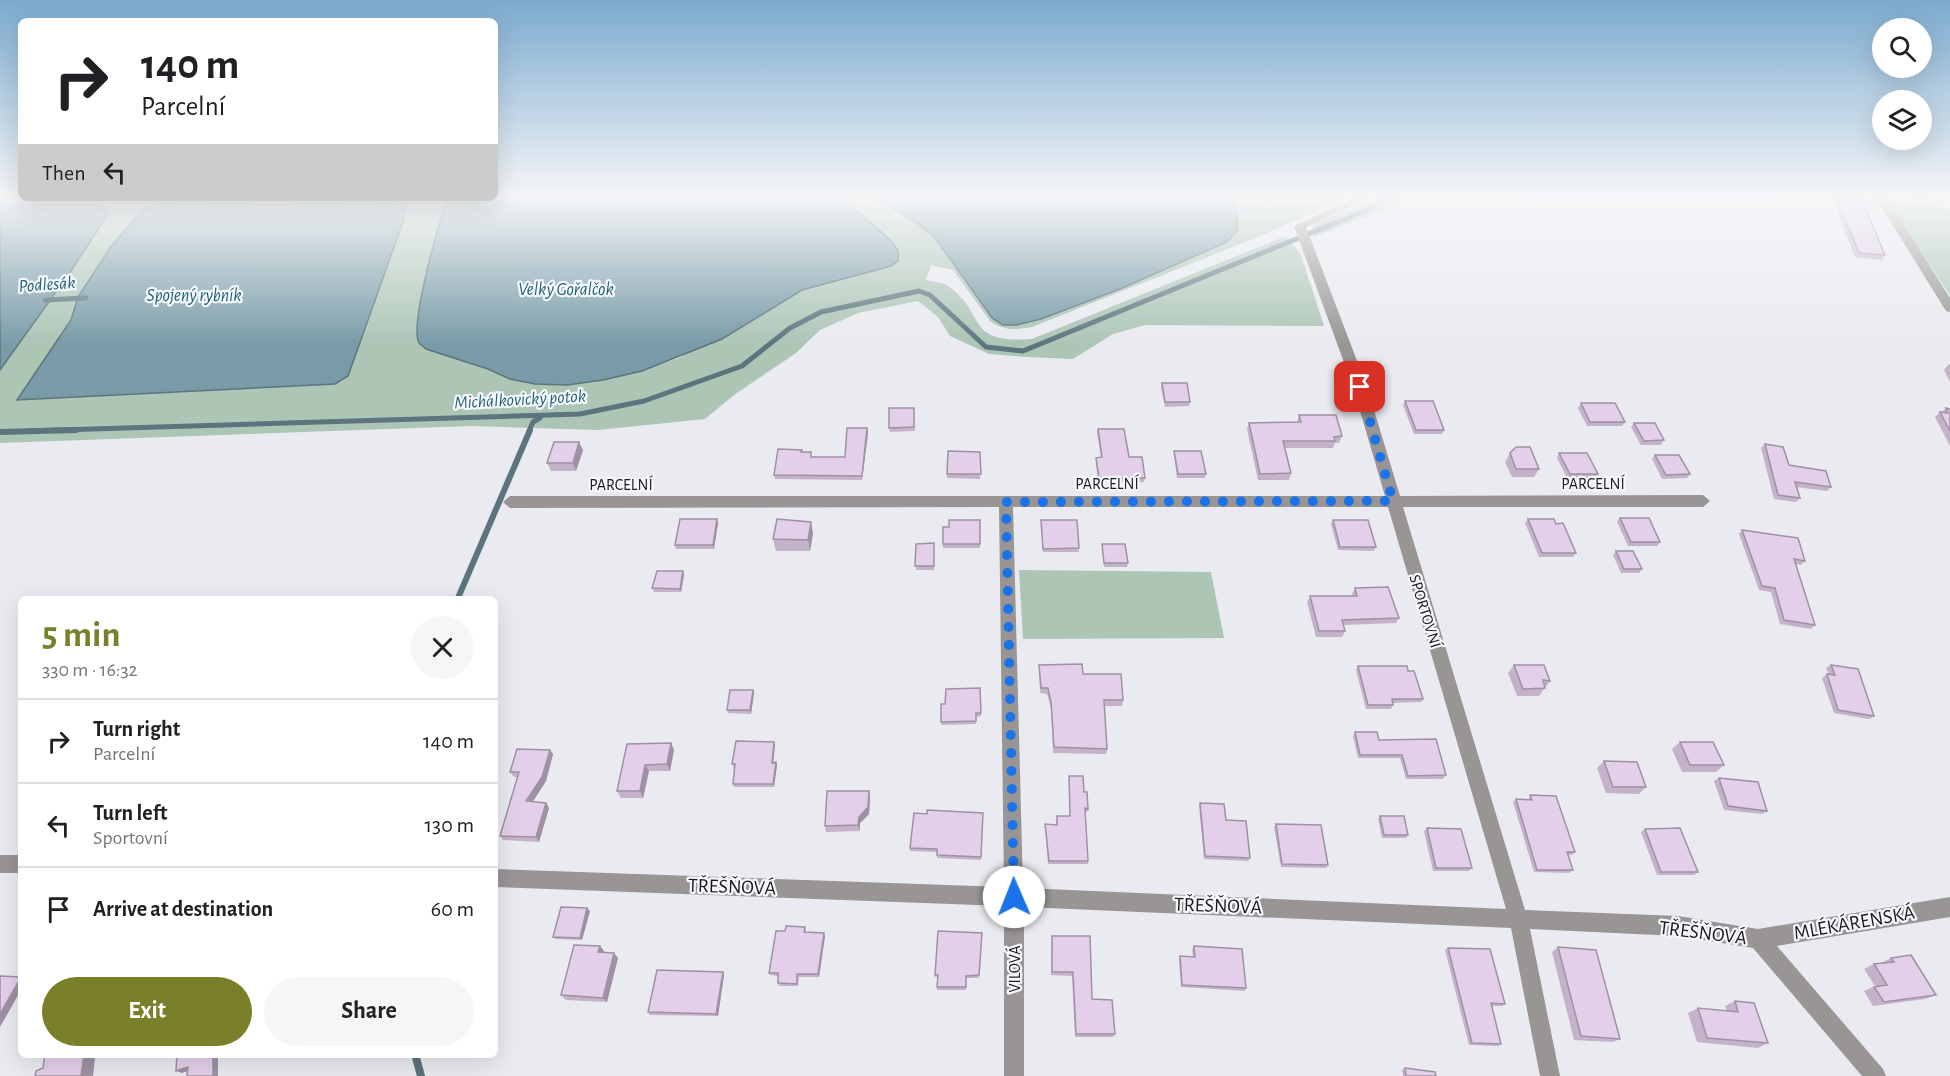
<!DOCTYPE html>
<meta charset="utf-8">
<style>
:root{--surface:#fff;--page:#f6f6f6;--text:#202124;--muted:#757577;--line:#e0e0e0;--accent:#7a7f29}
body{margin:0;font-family:"Alegreya Sans",sans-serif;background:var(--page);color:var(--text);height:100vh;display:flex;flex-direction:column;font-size:22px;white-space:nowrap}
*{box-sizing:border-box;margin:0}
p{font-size:20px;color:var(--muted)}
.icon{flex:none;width:33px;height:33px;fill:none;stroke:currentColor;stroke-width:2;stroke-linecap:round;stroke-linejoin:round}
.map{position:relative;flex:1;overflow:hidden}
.drawer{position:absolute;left:18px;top:596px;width:480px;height:462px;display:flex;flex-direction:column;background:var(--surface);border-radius:9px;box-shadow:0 6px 24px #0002}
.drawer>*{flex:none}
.guide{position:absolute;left:18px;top:18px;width:480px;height:183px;border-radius:9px;box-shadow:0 6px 24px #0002;background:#fff;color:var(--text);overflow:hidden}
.fabs{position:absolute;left:1872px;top:18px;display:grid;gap:12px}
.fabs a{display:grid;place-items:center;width:60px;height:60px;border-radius:50%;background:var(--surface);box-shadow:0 6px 24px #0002;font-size:30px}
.pin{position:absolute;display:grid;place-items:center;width:51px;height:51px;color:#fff;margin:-26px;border-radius:12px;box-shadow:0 3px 9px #0006}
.me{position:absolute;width:66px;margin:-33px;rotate:359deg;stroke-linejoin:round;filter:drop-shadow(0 0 4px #0008)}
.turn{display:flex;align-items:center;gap:21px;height:126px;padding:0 24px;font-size:27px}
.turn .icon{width:78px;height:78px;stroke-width:2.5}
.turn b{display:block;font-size:42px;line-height:51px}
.then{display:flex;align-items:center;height:57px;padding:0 24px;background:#0003;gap:12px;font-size:22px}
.round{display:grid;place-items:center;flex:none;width:63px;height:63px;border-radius:32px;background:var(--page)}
.head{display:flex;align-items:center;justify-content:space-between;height:102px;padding:0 24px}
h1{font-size:36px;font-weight:700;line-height:45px;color:var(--accent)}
.action{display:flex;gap:12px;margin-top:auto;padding:12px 24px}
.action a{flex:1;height:69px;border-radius:36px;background:var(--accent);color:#fff;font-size:24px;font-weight:700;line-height:69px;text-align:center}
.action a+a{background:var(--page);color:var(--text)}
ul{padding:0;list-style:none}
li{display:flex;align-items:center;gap:18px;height:84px;padding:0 24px;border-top:2px solid var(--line)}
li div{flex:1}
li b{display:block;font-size:22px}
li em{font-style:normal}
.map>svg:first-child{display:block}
.green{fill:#acc5b5;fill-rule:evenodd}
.water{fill:#789ba7;stroke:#5c747d;stroke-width:1.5}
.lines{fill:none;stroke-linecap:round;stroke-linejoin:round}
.stream-far2{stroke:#5c747d;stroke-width:5}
.stream-far1{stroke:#5c747d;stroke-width:6}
.stream{stroke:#5c747d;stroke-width:8}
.minor{fill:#989594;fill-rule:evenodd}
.wall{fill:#c3b2c8}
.shaded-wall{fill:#9f91a3}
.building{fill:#e3cfe9;stroke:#9f91a3;stroke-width:1.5}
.route{stroke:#1a73e8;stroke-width:10;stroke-dasharray:0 18}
.labels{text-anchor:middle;stroke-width:4.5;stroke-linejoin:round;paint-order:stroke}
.street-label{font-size:16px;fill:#1a1a1c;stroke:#f6f8fe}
.water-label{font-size:18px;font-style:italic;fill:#1e6074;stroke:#f6f8fe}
.near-street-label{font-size:20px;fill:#1a1a1c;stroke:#f6f8fe}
</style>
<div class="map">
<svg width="1950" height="1076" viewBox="0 0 1950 1076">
<rect width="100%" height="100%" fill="#e9ebf0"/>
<path class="green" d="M0,195H21V198H447L427,272L417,330L426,349L488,369L510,379L603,380L642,371L679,358L802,290L833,281L858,215L837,195H871L917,223L936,239L992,318L1041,319L1120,289L1227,242L1237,216L1229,195H1355L1248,241L1032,327C1016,330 1004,331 990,321L953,270L931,265L926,280C933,282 942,282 948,286C988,314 963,344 1032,339L1286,236L1301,255L1324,326L1145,325L1113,334L1073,359L1027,357L989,354L950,336L938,317L918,301L858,313L820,330L796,353L734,395L705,419L598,430L472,426L0,443V370L71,271L107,216L100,205H0ZM164,200L270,205L327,204L360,337L348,376L157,392L17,400L71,320L78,297L110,248L141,211Z
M1383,195H1412L1380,212L1314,237L1312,225Z
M1893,201L1950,209V295L1898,218L1890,205Z
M1019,570L1211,572L1224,638L1023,639Z"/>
<path class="water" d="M495,195H837C850,207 893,238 898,251C899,254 898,258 898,261L891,266L802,290L722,339L642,371L603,380L567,385L535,384L510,379L488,369L426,349C424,347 421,345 419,343C409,325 440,220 447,198H495Z
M871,195H1229L1237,216V231L1227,242L1120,289L1041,319L1016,325H1003L992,318L936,239L917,223Z
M164,200L270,205L391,200L404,204V219L348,376L335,384L17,400L71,320L78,297L110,248L141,211L151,203Z
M0,205H100L106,209L107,216L71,271L0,370Z"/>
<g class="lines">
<path class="stream-far2" d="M45,300L86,298
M27,431L580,414L644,401L742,366L790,328L821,312L919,291L930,295L986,347L1023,351L1362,212L1395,195
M529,431L533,422L540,418"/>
<path class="stream-far1" d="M0,432L76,430
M458,598L530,430"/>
<path class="stream" d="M415,1054L421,1076"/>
<path class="minor" d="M1361,195H1376L1306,227L1367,387L1400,496L1703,495L1710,501L1703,507H1403L1525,910L1678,916L1758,929L1950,897V917L1777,946L1883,1069L1886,1076H1862L1753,948L1678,936L1530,929L1560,1076H1540L1511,928L1024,907V1076H1004V906L495,887V869L1004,887L999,507L510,508L503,502L510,496H1385L1353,387L1294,226ZM1013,507H1388L1506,909L1023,888Z
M1874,195H1885L1950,298V312L1946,311Z
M0,855H21V873H0Z"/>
</g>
<path class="wall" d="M1903,195H1928L1930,197L1926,201L1907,200Z
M1836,196L1885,255L1882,260L1855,257L1833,201Z
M1949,364L1950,365V382L1944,370Z
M1162,383L1190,402L1189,406L1165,407L1161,387Z
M1405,401L1444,430L1442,434H1414L1403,405Z
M1581,403L1625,422L1622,426H1587L1578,408Z
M914,408L915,431L890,432L889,428Z
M1946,408L1950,409V446L1935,417L1940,412H1942Z
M1299,415L1342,436L1339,443H1335L1333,448H1284L1291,473L1289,480H1258L1247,429L1249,423L1297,422Z
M1634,423L1664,440L1661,445H1641L1631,427Z
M867,428L868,433L862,480L775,479L774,475L802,450V452L812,457H845Z
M1098,429L1129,457L1145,478L1144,482H1098L1096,462V458L1101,457L1097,433Z
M1765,444L1789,465L1831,487L1827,491L1796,487L1800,498L1796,502L1774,499L1761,448Z
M583,450L576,471H551L547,463Z
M948,451L980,452V479L947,478Z
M1174,451L1206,474L1205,478H1177L1174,455Z
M1510,453L1539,469L1534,477H1512L1505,462Z
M1559,453L1598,474L1595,478H1567L1557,458Z
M1655,455L1690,474L1687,478L1662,479L1652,459Z
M1620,518L1660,542L1657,546H1628L1617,522Z
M717,519L718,523L714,549H676L675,545Z
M1528,519L1556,524L1576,553L1573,557H1539L1525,523Z
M980,520V548H943V527H949Z
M1041,520L1079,548V552H1043Z
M1333,520L1376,547L1374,551L1338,550L1331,524Z
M811,522L813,534L810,551H776L773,539Z
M1742,530L1805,561L1801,565L1796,564L1815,625L1811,629L1780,624L1771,592L1759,590L1739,534Z
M934,543V570H916V544Z
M1102,544L1128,563L1127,567H1104L1102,548Z
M1616,551L1642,569L1639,573H1621L1613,555Z
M684,575L681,592H654L652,588Z
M1355,588L1399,618L1396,623L1344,625L1345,631L1342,637H1316L1307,602L1310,596H1353L1352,594Z
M1039,665L1083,674L1123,700L1122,706H1104L1107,749L1106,754L1053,753L1051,708L1047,694L1040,693Z
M1514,665L1550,681L1539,696H1517L1508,673Z
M1831,665L1874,716L1869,719L1834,713L1822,678L1827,674H1829L1826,668Z
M1358,666L1408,671L1423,699L1421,702L1393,703V705L1391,709H1366L1356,670Z
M980,688L981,716L976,717V724L941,725L945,704Z
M753,690L754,693L751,714L728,713L727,710Z
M1355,732L1379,740L1446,775L1443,779H1406L1400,758H1358L1353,736Z
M1680,742L1724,765L1716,772H1682L1672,749Z
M671,743L674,750L670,771H649L643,798H621L617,791Z
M775,745L773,762H776L777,765L774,787H734L733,784L735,768H734L732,764Z
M550,750L553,754L546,781L532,802L546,803L549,808L539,842L503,840L500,836L518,777H514L510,772Z
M1604,761L1646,787L1639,794L1606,793L1597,768Z
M1069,776L1084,792L1088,809L1087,812H1085L1088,861V864H1048L1045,824L1056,825L1057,816H1070Z
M1719,778L1767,811L1762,814L1724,810L1714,781Z
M869,791L870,797L869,814L860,823V831L826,832L825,826Z
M1530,795L1575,852L1572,855H1568L1573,870L1569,873L1534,872L1513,802L1516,799L1528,800Z
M1200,803L1226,820L1250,858L1248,861L1204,859L1199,806Z
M983,813L981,860L937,858V852L910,851V848L927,814Z
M1380,816L1408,835L1406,838H1382L1378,819Z
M1276,824L1328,865L1326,868L1281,867L1274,827Z
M1427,828L1472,868L1469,871H1433L1424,831Z
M1645,829L1698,872L1694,875H1657L1641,832Z
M590,911L582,940L555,939L553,937Z
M806,929V932L825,936L819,977H799L798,986H779L778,983V976L770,975L769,973L785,931Z
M982,933L979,978H966V990H937L938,977H935V975Z
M1052,936L1115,1034L1113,1037H1075L1072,976L1051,975Z
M1194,946L1246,988L1245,991L1181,987L1179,959L1180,956L1193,957L1192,949Z
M1558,947L1620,1039L1613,1042L1574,1040L1552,952Z
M1448,948L1505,1004L1502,1006H1492L1501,1044L1498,1046L1469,1045L1445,950Z
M604,951V952L618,958L607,1002L566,1000L561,995Z
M1891,958L1936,995L1925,999L1873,1006L1864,991L1875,986L1864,969L1874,964H1882L1881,963Z
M723,972L724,975L718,1016L650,1015L648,1012Z
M1735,1001L1768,1043L1758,1048L1697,1042L1688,1013L1698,1008L1727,1011L1725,1006Z
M1405,1068L1436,1076H1403L1402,1070Z"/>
<path class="shaded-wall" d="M867,428L868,433L862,480V476Z
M579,442L583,450L576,471L573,463Z
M717,519L718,523L714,549L713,545Z
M811,522L813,534L810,551L808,540Z
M683,571L684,575L681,592L680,589Z
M753,690L754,693L751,714L750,710Z
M774,742L775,745L773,766L772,763Z
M671,743L674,750L670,771L667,764Z
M550,750L553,754L546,781L530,806L526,801Z
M776,762L777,765L774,787L773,784Z
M645,765L649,771L643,798L640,791Z
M869,791L870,797L869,814L860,823V831L858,825L859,817Z
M546,803L549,808L539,842L536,837Z
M587,908L590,911L582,940L580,938Z
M824,933L825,936L819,977L818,974Z
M600,946L604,951L602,957L598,952Z
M614,953L618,958L607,1002L603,998Z
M723,972L724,975L718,1016L716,1014Z
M21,978V990L0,1027V1014Z
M77,1054H89V1056L95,1058L93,1076H81Z
M213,1054H218V1076H213Z
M188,1067L193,1069L182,1073L176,1071Z"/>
<path class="building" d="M1909,195H1928L1930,197L1910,195Z
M1836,196L1862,200L1885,255L1859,253Z
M1162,383H1187L1190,402H1165Z
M1405,401H1433L1444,430H1416Z
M1581,403H1615L1625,422H1590Z
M889,408H914V427L889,428Z
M1946,408L1950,409V431L1940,412L1948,413Z
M1299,415H1336L1342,436L1334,437L1335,441H1283L1291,473L1260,474L1249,423L1301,422Z
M1634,423H1655L1664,440L1644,441Z
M847,428H867L862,476L774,475L778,449L802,450L801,452H811V457H845Z
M1098,429H1124L1129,457H1142L1145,478H1099L1096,458L1102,457Z
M554,442H579L573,463H547Z
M1765,444L1783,447L1789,465L1826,471L1831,487L1795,482L1800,498L1778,495Z
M1516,447H1530L1539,469H1516L1510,453Z
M948,451L980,452L981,474H947Z
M1174,451H1201L1206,474H1178Z
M1559,453H1587L1598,474H1570Z
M1655,455H1679L1690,474L1666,475Z
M1620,518H1649L1660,542H1631Z
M680,519H717L713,545H675Z
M777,519L811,522L808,540L773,539Z
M1528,519H1554L1556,524L1563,523L1576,553H1542Z
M949,520H980V544H943V527H949Z
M1041,520H1077L1079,548L1043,549Z
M1333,520H1368L1376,547H1340Z
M1742,530L1798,538L1805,561L1794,559L1815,625L1784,620L1775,588L1762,586Z
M934,543V566H915L916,544Z
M1102,544H1125L1128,563H1104Z
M1616,551H1633L1642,569H1624Z
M657,571H683L680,589L652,588Z
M1388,587L1399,618L1342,620L1345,631H1319L1310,596H1357L1355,588Z
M1082,664L1083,674H1121L1123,700H1104L1107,749L1054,747L1051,702L1048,688H1041L1039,665Z
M1514,665H1544L1550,681L1543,680L1545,688L1523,689Z
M1831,665L1858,669L1874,716L1838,710L1827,674L1835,675Z
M1358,666H1407L1408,671H1414L1423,699H1392L1393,705H1368Z
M980,688L981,713H976V721L941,722V704H945L946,689Z
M730,690H753L750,710H727Z
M1355,732H1377L1379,740L1436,739L1446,775L1408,776L1402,755H1360Z
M736,741L774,742L772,763L776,762L773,784H733L735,764H732Z
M1680,742H1713L1724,765H1690Z
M671,743L667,764L645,765L640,791H617L627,744Z
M517,749L550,750L542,777L526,801L546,803L536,837L500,836L519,772H510Z
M1604,761L1637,762L1646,787H1613Z
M1069,776H1083L1084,792H1087L1088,809L1085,808L1088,861H1049L1045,824L1057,825V816H1070Z
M1719,778L1758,782L1767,811L1728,806Z
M827,791H869L868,807L859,817L858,825L825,826Z
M1530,795L1556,796L1575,852H1567L1573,870H1537L1516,799L1532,800Z
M1200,803L1224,804L1226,820L1246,821L1250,858L1205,856Z
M927,810L983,813L981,857L937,855V849L910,848L914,813L927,814Z
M1380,816H1404L1408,835H1384Z
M1276,824L1321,825L1328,865L1282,864Z
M1427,828L1461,829L1472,868H1436Z
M1680,828L1698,872H1661L1645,829Z
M561,907L587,908L580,938L553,937Z
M786,926L805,927L804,932L824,933L818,974H797V984L778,983V973H769L776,931H785Z
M938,931L982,933L979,975L966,976V987H937L938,975H935Z
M1052,936H1090L1092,999L1112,1000L1115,1034H1076L1073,972H1052Z
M574,945L600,946L598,952L614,953L603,998L561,995Z
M1194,946L1242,949L1246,988L1182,985L1180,956L1195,957Z
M1558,947L1596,950L1620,1039L1581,1036Z
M1448,948L1490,949L1505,1004L1491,1003L1501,1044L1472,1043Z
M1911,955L1936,995L1884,1002L1874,987L1887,985L1874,964L1894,962L1891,958Z
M657,970L723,972L716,1014L648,1012Z
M0,976L21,977L0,1014Z
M1735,1001L1754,1003L1768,1043L1707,1038L1698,1008L1738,1012Z
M45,1054H77V1056L84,1054L81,1076H35L36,1071L43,1068Z
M177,1054H213V1076H187L188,1067L176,1071Z
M1405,1068L1435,1072L1436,1076H1406Z"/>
<linearGradient id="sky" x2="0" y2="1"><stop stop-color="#7baace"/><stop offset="0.57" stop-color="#f5f6f8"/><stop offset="1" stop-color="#f5f6f8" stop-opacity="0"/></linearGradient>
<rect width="1950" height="345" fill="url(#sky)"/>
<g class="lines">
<path class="route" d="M1014,897L1006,502L1393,501L1360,387"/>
</g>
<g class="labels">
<g class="street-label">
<text x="1107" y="489">PARCELNÍ</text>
<text x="1593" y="489">PARCELNÍ</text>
<text x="621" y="490">PARCELNÍ</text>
<text transform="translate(1426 611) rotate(73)" y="6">SPORTOVNÍ</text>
<text transform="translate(1014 969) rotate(-90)" y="6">VILOVÁ</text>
</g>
<g class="water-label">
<text transform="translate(47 284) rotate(-4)" y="6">Podlesák</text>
<text x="566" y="295">Velký Gořalčok</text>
<text x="194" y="301">Spojený rybník</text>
<text transform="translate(520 399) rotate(-3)" y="6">Michálkovický potok</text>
</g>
<g class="near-street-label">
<text transform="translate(732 886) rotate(2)" y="7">TŘEŠŇOVÁ</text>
<text transform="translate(1218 905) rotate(2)" y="7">TŘEŠŇOVÁ</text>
<text transform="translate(1854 922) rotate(-10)" y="7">MLÉKÁRENSKÁ</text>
<text transform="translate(1703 932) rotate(7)" y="7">TŘEŠŇOVÁ</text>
</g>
</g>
</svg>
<div class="fabs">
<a><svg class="icon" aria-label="search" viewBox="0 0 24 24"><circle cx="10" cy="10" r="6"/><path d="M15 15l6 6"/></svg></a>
<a><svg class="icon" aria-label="layers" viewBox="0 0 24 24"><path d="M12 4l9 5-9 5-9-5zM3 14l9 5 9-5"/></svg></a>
</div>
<div class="pin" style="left:1360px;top:387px;background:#d93025"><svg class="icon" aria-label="arrive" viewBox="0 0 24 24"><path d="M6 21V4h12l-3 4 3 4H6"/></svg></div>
<svg class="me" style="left:1014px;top:897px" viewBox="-20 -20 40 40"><circle r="19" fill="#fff"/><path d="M0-13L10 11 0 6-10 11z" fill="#1a73e8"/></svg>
<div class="guide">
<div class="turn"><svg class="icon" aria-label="right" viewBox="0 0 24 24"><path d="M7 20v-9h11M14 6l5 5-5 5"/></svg><div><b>140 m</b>Parcelní</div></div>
<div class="then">Then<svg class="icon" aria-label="left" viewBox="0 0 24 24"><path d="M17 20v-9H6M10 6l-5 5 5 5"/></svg></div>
</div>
<section class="drawer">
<div class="head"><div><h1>5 min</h1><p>330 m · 16:32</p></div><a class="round"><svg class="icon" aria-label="close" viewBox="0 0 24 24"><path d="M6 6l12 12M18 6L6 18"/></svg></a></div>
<ul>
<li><svg class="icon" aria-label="right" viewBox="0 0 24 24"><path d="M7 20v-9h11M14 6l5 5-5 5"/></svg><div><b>Turn right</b><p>Parcelní</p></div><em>140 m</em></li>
<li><svg class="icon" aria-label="left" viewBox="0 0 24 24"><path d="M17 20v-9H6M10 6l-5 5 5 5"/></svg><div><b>Turn left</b><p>Sportovní</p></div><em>130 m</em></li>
<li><svg class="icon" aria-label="arrive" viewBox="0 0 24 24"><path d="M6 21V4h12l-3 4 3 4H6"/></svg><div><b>Arrive at destination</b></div><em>60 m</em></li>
</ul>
<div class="action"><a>Exit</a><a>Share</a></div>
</section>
</div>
